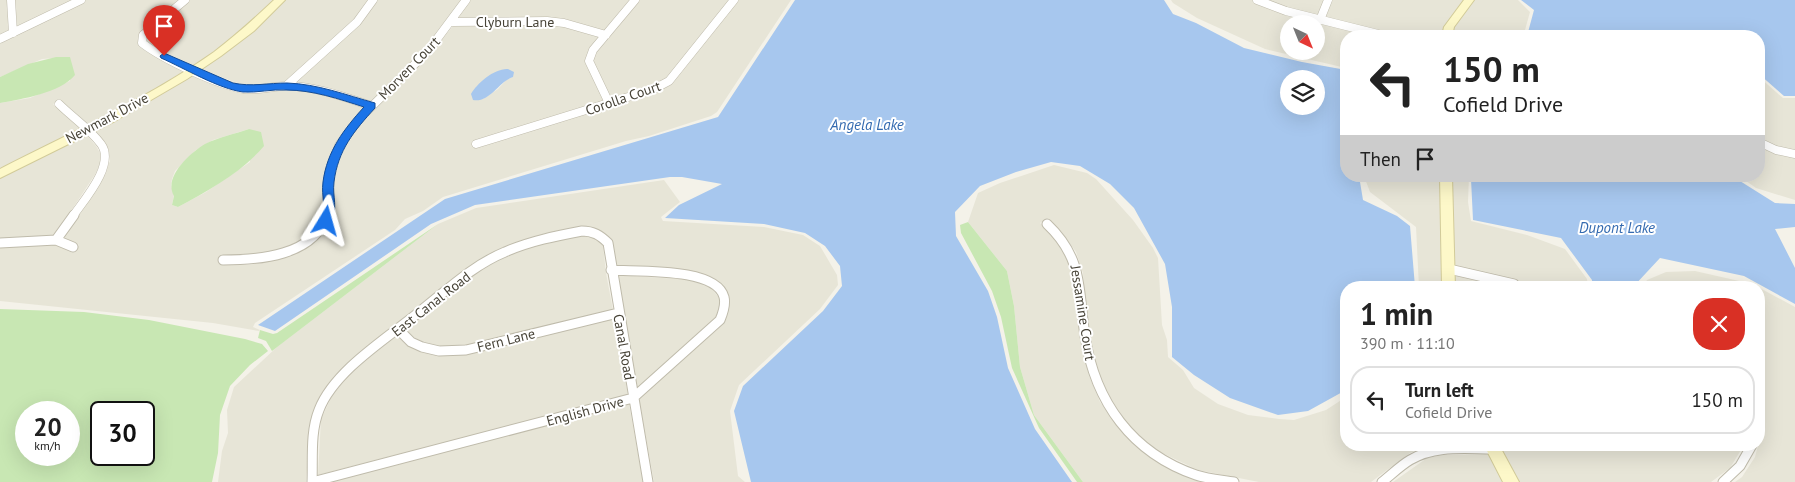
<!DOCTYPE html>
<meta charset="utf-8">
<style>
:root{--surface:#fff;--page:#f6f6f6;--text:#222;--muted:#767676;--line:#e0e0e0}
body{margin:0;font-family:"PT Sans",sans-serif;background:var(--page);color:var(--text);height:100vh;display:flex;flex-direction:column;font-size:19px;white-space:nowrap}
*{box-sizing:border-box;margin:0}
p{font-size:16px;color:var(--muted)}
.icon{flex:none;width:28px;height:28px;fill:none;stroke:currentColor;stroke-width:2;stroke-linecap:round;stroke-linejoin:round}
.map{position:relative;flex:1;overflow:hidden}
.panel{position:absolute;left:1340px;top:281px;width:425px;height:170px;display:flex;flex-direction:column;background:var(--surface);border-radius:20px;box-shadow:0 5px 20px #0002}
.panel>*{flex:none}
.banner{position:absolute;left:1340px;top:30px;width:425px;height:152px;border-radius:20px;box-shadow:0 5px 20px #0002;background:#fff;color:var(--text);overflow:hidden}
.needle{width:32px;rotate:137deg}
.buttons{position:absolute;left:1280px;top:15px;display:grid;gap:10px}
.buttons a{display:grid;place-items:center;width:45px;height:45px;border-radius:50%;background:var(--surface);box-shadow:0 5px 20px #0002;font-size:25px}
.speed{position:absolute;left:15px;top:401px;display:flex;gap:10px;font-size:25px;font-weight:700;text-align:center}
.speed>*{display:grid;place-content:center;width:65px;height:65px;border-radius:50%;background:var(--surface);box-shadow:0 5px 20px #0002;line-height:1}
.speed small{font-size:12px;font-weight:400}
.speed .limit{border:2px solid #111;border-radius:8px;background:#fff;color:#111}
.pin{position:absolute;display:grid;place-items:center;width:42px;height:42px;color:#fff;margin:-51px -21px;border-radius:50% 50% 50% 0;rotate:-45deg;box-shadow:0 0 5px #0007}
.pin .icon{rotate:45deg}
.me{position:absolute;width:55px;margin:-28px;rotate:8deg;stroke-linejoin:round;filter:drop-shadow(0 0 4px #0008)}
.turn{display:flex;align-items:center;gap:18px;height:105px;padding:0 20px;font-size:22px}
.turn .icon{width:65px;height:65px;stroke-width:2.5}
.turn b{display:block;font-size:35px;line-height:42px}
.then{display:flex;align-items:center;height:48px;padding:0 20px;background:#0003;gap:10px;font-size:19px}
.round{display:grid;place-items:center;flex:none;width:52px;height:52px;border-radius:20px;background:var(--page)}
.summary{display:flex;align-items:center;justify-content:space-between;height:85px;padding:0 20px}
h1{font-size:30px;font-weight:600;line-height:38px}
ul{padding:0;list-style:none}
li{display:flex;align-items:center;gap:15px;height:68px;margin:0 10px 8px;padding:0 10px;border:2px solid var(--line);border-radius:20px}
li div{flex:1}
li b{display:block;font-size:19px}
li em{font-style:normal}
.map>svg:first-child{display:block}
.residential{fill:#e7e5d7;fill-rule:evenodd}
.green{fill:#c8e7b3;fill-rule:evenodd}
.water{fill:#a7c7ee;fill-rule:evenodd}
.lines{fill:none;stroke-linecap:round;stroke-linejoin:round}
.street-far1-casing{stroke:#bfbbab;stroke-width:9}
.street-casing{stroke:#bfbbab;stroke-width:11}
.secondary-casing{stroke:#d2cb99;stroke-width:2}
.street-far1{stroke:#fff;stroke-width:8}
.street{stroke:#fff;stroke-width:9}
.secondary{fill:#fdf8c9;fill-rule:evenodd}
.route{fill:#1a73e8;stroke:#114b97}
.labels{text-anchor:middle;stroke-width:4;stroke-linejoin:round;paint-order:stroke}
.street-label{font-size:14px;fill:#474337;stroke:#fff}
.water-label{font-size:15px;font-style:italic;fill:#336ab0;stroke:#fff}
</style>
<div class="map">
<svg width="1795" height="482" viewBox="0 0 1795 482">
<rect width="100%" height="100%" fill="#f4f2e9"/>
<path class="residential" d="M0,0H7L9,33L0,37Z
M15,0H77L17,29Z
M85,0H181L139,45L146,51L188,71L89,125L61,101L53,104L81,129L0,171V103L30,98L70,81V57L42,59L0,77V41Z
M189,0H276L250,26L195,67L153,47L146,42L147,35Z
M283,0H370L354,21L284,84L245,86L200,69Z
M377,0H462L423,52L371,102L293,84L360,22Z
M470,0H631L604,32L565,21L457,20Z
M639,0H730L666,79L652,87L612,100L593,61L596,51Z
M738,0H791L717,112L711,116L649,136L626,141L443,197L423,211L405,219L395,230L255,323L253,327L260,330L259,331L213,323L0,301V246L53,244L73,251L79,245L62,238L103,177L110,161L109,151L105,142L93,129L194,73L226,87L287,89L318,93L366,107L345,129L334,148L328,161L324,184L326,211L322,220L311,233L294,245L251,257L221,256L218,263L248,265L261,263L284,257L317,236L330,222L335,209L333,183L337,161L352,131L429,54L454,25L546,23L562,25L601,36L585,62L604,102L472,143L474,148L614,105L671,83L681,73ZM501,70L513,77L507,79L498,89L483,99L476,87ZM249,129L250,162L206,192L178,207L172,205L174,195L171,185L172,179L175,171L196,150L213,140Z
M1171,0H1252L1266,6L1378,36H1346V68L1265,49L1197,18L1173,3ZM1289,24H1316V51H1289Z
M1261,0H1324L1317,17Z
M1333,0H1464L1446,26L1443,36H1395L1325,19Z
M1474,0H1518L1530,12L1525,30L1519,36H1451L1453,29Z
M1759,77L1783,98H1795V152L1776,147L1759,139Z
M85,133L96,146L100,153L101,163L94,176L54,237L0,240V177Z
M1759,144L1795,157V200L1756,188L1739,176H1759Z
M1054,165L1087,173L1096,179L1133,220L1153,248L1158,258L1162,325L1167,340L1168,357L1183,370L1194,388L1218,404L1248,415L1279,419L1294,420L1326,410L1346,397V445H1450L1419,449L1410,453L1371,482H1259L1198,470L1158,451L1134,432L1110,400L1099,376L1092,351L1084,293L1083,273L1076,252L1063,234L1046,219L1040,223L1055,236L1074,272V291L1083,350L1089,376L1100,402L1126,437L1152,458L1209,482H1083L1034,415L1020,367L1014,306L1007,271L968,222L978,193L1000,183Z
M1364,176H1442L1444,287H1419L1416,227L1370,192Z
M1451,176H1469L1468,202L1471,221L1527,235L1565,249L1587,279L1588,287H1520L1518,281L1454,267Z
M664,180L680,202L661,217L663,221L764,227L803,235L820,246L837,275L838,285L820,309L739,385L730,411L738,476L745,482H654L639,399L719,328L724,321L729,308L728,296L724,288L713,278L697,273L615,267L612,243L592,228L502,249L324,391L311,419L306,482H218L222,451L228,433L227,410L234,387L277,347L438,224L476,208Z
M582,234L597,238L603,245L606,273L613,310L466,346L440,347L425,343L415,338L405,329L474,274L506,255L522,248Z
M1695,271L1748,283L1758,287L1795,307V482H1735L1742,477L1755,457L1761,434L1759,407V288L1642,287L1647,280L1666,272Z
M1454,273L1516,287H1454Z
M616,275L694,280L709,285L719,298L720,306L716,318L637,389Z
M614,318L628,395L318,475L321,419L333,394L343,381L359,365L397,335L407,345L438,355Z
M629,404L643,482H330Z
M1496,445H1744L1730,468L1711,482H1516Z
M1490,454L1505,482H1393L1427,458L1444,455Z"/>
<path class="green" d="M56,57H70L75,75C60,93 22,99 0,103V77L28,64Z
M249,129L261,132L264,146C241,173 209,190 178,207L172,205L174,196C163,177 190,153 205,144C219,137 235,134 249,129Z
M968,222L1007,271L1014,306L1020,367L1034,415L1083,482H1077L1039,428L1012,368L1001,317L992,291L961,233L960,225Z
M438,224L272,351L266,341L258,338L260,330L273,334L277,333Z
M0,309L84,312L149,320L245,339L262,344L268,351L250,365L230,386L220,415L218,453L212,482H0ZM69,412V455H26V412ZM144,412V455H101V412Z"/>
<path class="water" d="M795,0H1164L1173,14L1196,23L1244,48L1302,62L1346,70V176H1359L1363,200L1397,216L1410,226L1415,287L1346,288V390L1308,411L1278,415L1230,398L1194,375L1172,357V307L1165,264L1134,208L1110,184L1080,166L1051,162L1016,172L980,186L955,212L956,236L988,291L997,317L1008,368L1035,429L1072,482H751L734,411L743,386L823,311L842,286L840,266L825,246L805,233L764,224L665,218L679,205L722,184L682,177H670L475,205L431,224L275,331L258,325L445,199L718,117ZM1289,79H1316V106H1289Z
M1521,0H1795V96H1784L1759,74V36H1527L1534,10Z
M508,69L514,72L513,77C499,81 490,103 473,100L471,94C477,83 495,68 508,69Z
M1475,176H1732L1775,203L1795,204V227L1775,229L1795,268V304L1744,276L1660,258L1633,287H1592V280L1561,238L1473,220L1471,179Z"/>
<g class="lines">
<g class="street-far1-casing">
<path id="street-far1" d="M11,0L13,33
M185,0L143,35L142,43C163,59 217,85 244,89C258,91 272,86 286,86C315,86 344,97 372,106
M1257,0L1286,11L1386,36
M1320,20L1328,0
M452,22L547,21L564,23L606,35
M0,39L81,0
M286,86L357,22L373,0
M609,103L589,61L593,50L635,0
M59,104C72,117 90,129 101,144C116,164 84,200 73,216
M1759,142L1776,150L1795,154
M476,144L654,89L669,81L734,0
M327,216L329,175L339,145L360,118L428,51L466,0"/>
</g>
<g class="street-casing">
<path id="street" d="M1047,224C1084,259 1078,290 1085,336C1095,402 1132,453 1196,475C1208,479 1222,480 1234,482
M56,240L74,215
M0,243L56,240L73,247
M223,260C259,260 314,256 327,215
M1449,269L1514,284
M398,329L411,342L422,347L439,351L466,350L618,313
M312,482C313,459 310,432 319,410C334,371 386,339 418,313C446,291 473,265 505,252C530,241 556,236 582,231C593,231 600,235 608,243L648,482
M312,482L633,398L720,320C723,313 726,305 724,297C716,267 637,272 611,270
M1382,482C1391,475 1400,466 1410,460C1435,445 1465,449 1492,449
M1723,482L1740,466L1752,445"/>
</g>
<g class="secondary-casing">
<path id="secondary" d="M274,0H285L254,31L221,56L187,79L115,121L0,178V169C72,132 147,99 214,52C235,36 255,18 274,0Z
M1464,0H1474L1454,27L1452,36H1442L1444,27Z
M1440,176H1452L1455,288H1442Z
M1484,445H1499L1519,482H1503Z"/>
</g>
<use href="#street-far1" class="street-far1"/>
<use href="#street" class="street"/>
<use href="#secondary" class="secondary"/>
</g>
<path class="route" d="M164,53L233,83C251,87 269,83 287,83C318,84 346,95 375,103V108C354,131 338,150 334,182C332,198 339,207 330,224L326,225L320,221C327,206 321,197 323,182C327,151 344,129 364,107C339,99 313,90 286,90C272,89 257,93 243,92C219,89 184,68 161,58L160,56Z"/>
<g class="labels">
<g class="street-label">
<text x="515" y="27">Clyburn Lane</text>
<text transform="translate(409 68) rotate(-46)" y="5">Morven Court</text>
<text transform="translate(623 98) rotate(-19)" y="5">Corolla Court</text>
<text transform="translate(107 118) rotate(-28)" y="5">Newmark Drive</text>
<text transform="translate(431 304) rotate(-38)" y="5">East Canal Road</text>
<text transform="translate(1083 313) rotate(81)" y="5">Jessamine Court</text>
<text transform="translate(506 340) rotate(-14)" y="5">Fern Lane</text>
<text transform="translate(624 347) rotate(80)" y="5">Canal Road</text>
<text transform="translate(585 411) rotate(-15)" y="5">English Drive</text>
</g>
<g class="water-label">
<text x="867" y="130">Angela Lake</text>
<text x="1617" y="233">Dupont Lake</text>
</g>
</g>
</svg>
<div class="buttons">
<a><svg class="needle" viewBox="-14 -14 28 28"><path d="M0-13l5 13h-10z" fill="#e53935"/><path d="M0 13l5-13h-10z" fill="#767676"/></svg></a>
<a><svg class="icon" aria-label="layers" viewBox="0 0 24 24"><path d="M12 4l9 5-9 5-9-5zM3 14l9 5 9-5"/></svg></a>
</div>
<div class="speed"><div>20<small>km/h</small></div><div class="limit">30</div></div>
<div class="pin" style="left:164px;top:56px;background:#d93025"><svg class="icon" aria-label="arrive" viewBox="0 0 24 24"><path d="M6 21V4h12l-3 4 3 4H6"/></svg></div>
<svg class="me" style="left:326px;top:221px" viewBox="-20 -20 40 40"><path d="M0-17L14 15 0 8-14 15z" fill="#1a73e8" stroke="#fff" stroke-width="4"/></svg>
<div class="banner">
<div class="turn"><svg class="icon" aria-label="left" viewBox="0 0 24 24"><path d="M17 20v-9H6M10 6l-5 5 5 5"/></svg><div><b>150 m</b>Cofield Drive</div></div>
<div class="then">Then<svg class="icon" aria-label="arrive" viewBox="0 0 24 24"><path d="M6 21V4h12l-3 4 3 4H6"/></svg></div>
</div>
<section class="panel">
<div class="summary"><div><h1>1 min</h1><p>390 m · 11:10</p></div><a class="round" style="background:#d93025;color:#fff"><svg class="icon" aria-label="close" viewBox="0 0 24 24"><path d="M6 6l12 12M18 6L6 18"/></svg></a></div>
<ul>
<li><svg class="icon" aria-label="left" viewBox="0 0 24 24"><path d="M17 20v-9H6M10 6l-5 5 5 5"/></svg><div><b>Turn left</b><p>Cofield Drive</p></div><em>150 m</em></li>
</ul>
</section>
</div>
